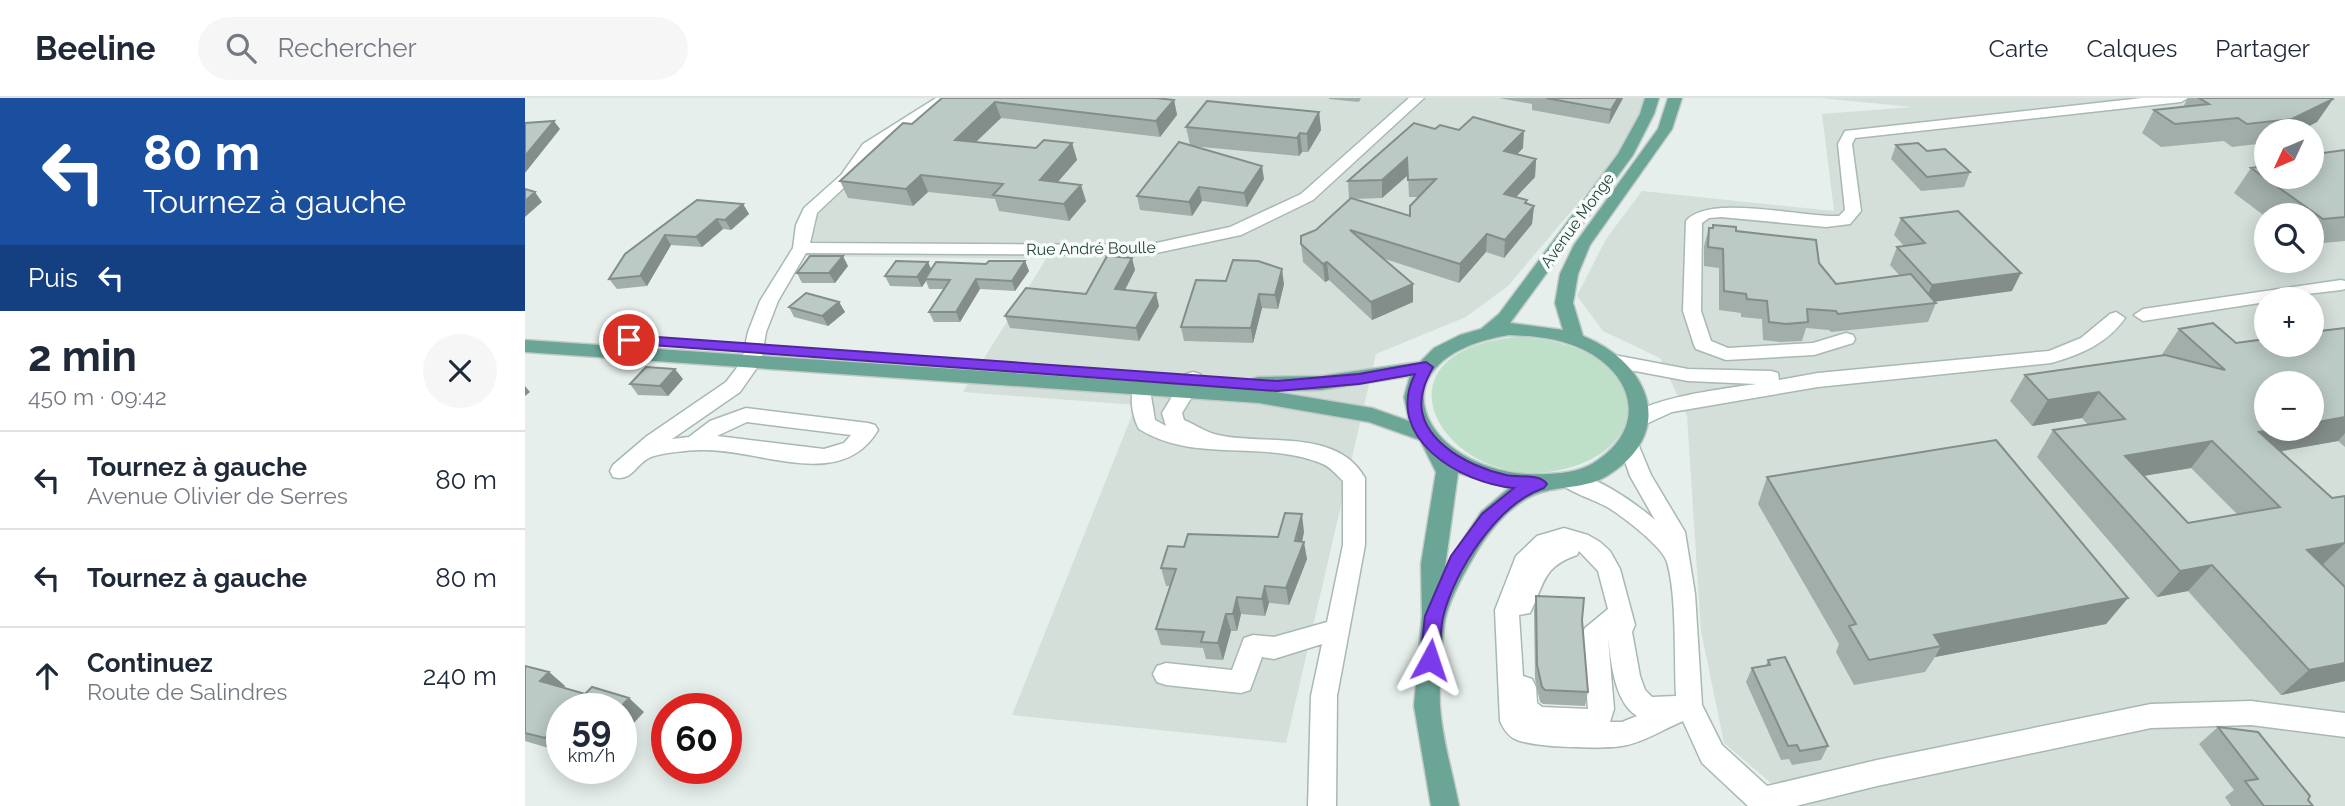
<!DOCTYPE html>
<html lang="fr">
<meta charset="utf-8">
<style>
:root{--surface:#fff;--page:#f6f6f7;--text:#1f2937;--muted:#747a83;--line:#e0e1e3}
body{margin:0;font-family:Raleway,sans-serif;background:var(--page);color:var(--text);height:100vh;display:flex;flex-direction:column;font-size:26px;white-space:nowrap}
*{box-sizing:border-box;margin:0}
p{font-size:23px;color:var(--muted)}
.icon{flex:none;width:38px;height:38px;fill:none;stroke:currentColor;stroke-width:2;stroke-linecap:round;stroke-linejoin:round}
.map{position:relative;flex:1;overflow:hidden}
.drawer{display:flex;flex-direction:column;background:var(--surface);width:525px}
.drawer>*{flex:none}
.top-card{background:#1a4fa0;color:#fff;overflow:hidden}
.needle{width:46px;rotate:226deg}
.fabs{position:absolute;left:1729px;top:21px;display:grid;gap:14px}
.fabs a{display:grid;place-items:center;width:70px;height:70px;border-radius:50%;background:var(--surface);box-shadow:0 4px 18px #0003;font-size:35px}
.speed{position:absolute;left:21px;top:595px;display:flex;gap:14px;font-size:35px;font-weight:700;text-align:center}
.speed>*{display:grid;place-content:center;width:91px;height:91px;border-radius:50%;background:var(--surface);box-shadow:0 4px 18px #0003;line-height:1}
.speed small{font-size:18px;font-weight:400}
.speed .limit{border:10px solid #d22;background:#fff;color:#111}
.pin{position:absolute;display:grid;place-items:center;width:60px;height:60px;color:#fff;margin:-30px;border:4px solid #fff;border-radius:50%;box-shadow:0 2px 7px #0007}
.me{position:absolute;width:77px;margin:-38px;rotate:5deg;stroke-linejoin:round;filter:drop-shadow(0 0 5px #0008)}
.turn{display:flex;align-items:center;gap:24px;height:147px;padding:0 28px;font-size:32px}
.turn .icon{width:91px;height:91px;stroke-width:2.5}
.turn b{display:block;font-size:49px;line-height:60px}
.then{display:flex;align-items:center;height:66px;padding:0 28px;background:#0003;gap:14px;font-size:26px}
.round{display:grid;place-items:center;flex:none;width:74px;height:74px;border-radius:37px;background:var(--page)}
.head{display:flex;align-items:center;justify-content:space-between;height:119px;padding:0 28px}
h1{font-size:42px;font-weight:700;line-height:52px}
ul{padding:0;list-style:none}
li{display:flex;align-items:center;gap:21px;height:98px;padding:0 28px;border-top:2px solid var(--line)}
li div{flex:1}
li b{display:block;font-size:26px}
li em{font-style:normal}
header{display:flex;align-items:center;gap:42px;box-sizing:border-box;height:98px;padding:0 35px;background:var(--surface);border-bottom:2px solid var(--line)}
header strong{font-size:33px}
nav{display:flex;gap:38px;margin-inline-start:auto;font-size:24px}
.search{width:490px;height:63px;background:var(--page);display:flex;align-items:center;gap:18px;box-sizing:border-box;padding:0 24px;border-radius:38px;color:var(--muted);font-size:26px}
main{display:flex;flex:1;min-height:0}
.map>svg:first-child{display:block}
.built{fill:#d4dfda;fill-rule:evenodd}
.green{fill:#bfe0c8}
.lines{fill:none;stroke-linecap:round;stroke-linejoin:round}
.minor-casing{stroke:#a8b8b2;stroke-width:3}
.major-casing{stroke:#c2cac8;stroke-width:3}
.minor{fill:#fff;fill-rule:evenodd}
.major{fill:#6aa596;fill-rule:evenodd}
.wall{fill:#a1aea9;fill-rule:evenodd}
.shaded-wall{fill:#838d89}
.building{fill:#bbcac4;stroke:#838d89;stroke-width:2;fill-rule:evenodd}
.route{fill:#7c3aed;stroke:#51269a;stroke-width:2}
.labels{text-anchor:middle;stroke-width:7;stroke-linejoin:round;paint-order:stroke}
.far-street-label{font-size:16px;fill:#24423a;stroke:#f7fbf9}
</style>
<header>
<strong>Beeline</strong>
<div class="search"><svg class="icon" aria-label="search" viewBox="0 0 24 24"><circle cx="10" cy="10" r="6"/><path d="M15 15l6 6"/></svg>Rechercher</div>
<nav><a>Carte</a><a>Calques</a><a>Partager</a></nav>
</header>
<main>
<section class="drawer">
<div class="top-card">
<div class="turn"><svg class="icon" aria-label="left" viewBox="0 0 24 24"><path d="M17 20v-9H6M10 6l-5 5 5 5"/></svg><div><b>80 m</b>Tournez à gauche</div></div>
<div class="then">Puis<svg class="icon" aria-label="left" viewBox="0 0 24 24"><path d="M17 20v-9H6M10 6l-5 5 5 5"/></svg></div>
</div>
<div class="head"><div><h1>2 min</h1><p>450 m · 09:42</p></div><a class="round"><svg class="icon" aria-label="close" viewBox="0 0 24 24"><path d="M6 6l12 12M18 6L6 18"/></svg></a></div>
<ul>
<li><svg class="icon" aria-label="left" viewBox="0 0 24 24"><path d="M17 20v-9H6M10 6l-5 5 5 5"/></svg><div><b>Tournez à gauche</b><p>Avenue Olivier de Serres</p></div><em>80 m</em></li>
<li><svg class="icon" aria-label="left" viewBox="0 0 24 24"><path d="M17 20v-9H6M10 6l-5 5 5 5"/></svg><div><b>Tournez à gauche</b></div><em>80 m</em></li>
<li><svg class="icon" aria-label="ahead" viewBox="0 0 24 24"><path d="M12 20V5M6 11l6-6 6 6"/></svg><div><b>Continuez</b><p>Route de Salindres</p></div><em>240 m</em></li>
</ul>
</section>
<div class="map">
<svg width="1820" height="708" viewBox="0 0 1820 708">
<rect width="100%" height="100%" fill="#e6efeb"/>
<path class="built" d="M428,0H1124L1087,65L983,188L941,219L851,256L761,645L487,617L611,307L438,294L521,161L277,158L289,121L356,45Z
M1295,0H1820V708H1273L1199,645L1176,533L1162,318L1135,260L1078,233L1052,198L1081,141L1117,93L1309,113L1297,16L1387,9ZM1741,33H1787V79H1741ZM1741,117H1787V163H1741ZM1741,201H1787V247H1741ZM1741,285H1787V331H1741Z"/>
<path class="green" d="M991,239C1033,239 1113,261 1102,319C1098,341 1079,356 1060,364C936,418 824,256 991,239Z"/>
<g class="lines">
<g class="minor-casing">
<path id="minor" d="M411,0H428L348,52L326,83L292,115L285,145L622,147L705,129L776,96L884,0H899L788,102L716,137L622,157L281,155L253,203L241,234L236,264L215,294L147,341L164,339L185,323L221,310L343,325L350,327L353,332C316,395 233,350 177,352C166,352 133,355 124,360C110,367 107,384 88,379L85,373L88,367L122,338L201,284L217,263L223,234L235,203L268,150L271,127L279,110L316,77L338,46ZM222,324L326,337L319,345L299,351L192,338Z
M1617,0H1663L1656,4L1330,40L1327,46L1336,113L1325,126L1301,129L1196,119L1184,120L1177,125L1176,213L1186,243L1203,250L1288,245L1321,235L1328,237L1330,241L1328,245L1289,257L1201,262L1171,251L1169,247L1158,213L1161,123C1184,95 1278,120 1314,118L1320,112L1313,46L1320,33Z
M1816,182L1820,183V191L1816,192L1741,201V204L1618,223L1609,217L1618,211Z
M1591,214L1600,220C1583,245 1555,257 1526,265L1293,289L1147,314L1121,326H1107L1104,321C1117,300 1205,290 1231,286L1163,283L1089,269L1082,267L1079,263L1082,259L1089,257L1163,271L1246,273L1253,275L1254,282L1293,275L1524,253L1556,240L1585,216Z
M668,274L675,276L678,281L657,315L659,322C669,326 679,333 689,336C735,349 811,328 840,380V447L812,598L811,708H783L786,598L797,546L749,561L737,559L725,592L716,595L641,587L632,584L628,576L632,568L641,565L707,572L719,540L728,537L749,539L802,524L818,447V383C812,377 805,369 798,366C739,341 670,366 614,331C607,318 604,299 610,286H624L630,322L641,328L637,315L661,276Z
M1104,339L1111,341L1126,377L1160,434L1170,496L1177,607L1197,647L1242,688L1352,662L1626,606L1726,603L1820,615V639L1726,627L1626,630L1352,688L1271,708H1223L1177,665L1158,623C1139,631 1117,645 1097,648C1078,651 1003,650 988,640C982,636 978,630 975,623L970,512L991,458L1012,438L1039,430L1063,437L1075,444L1085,453L1095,471L1110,527L1107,534L1115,578L1120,592L1127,599L1151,598C1149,561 1152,497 1142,464C1137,448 1098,419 1084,410C1071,402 1039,393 1033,382L1036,376C1061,369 1112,406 1130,422L1105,378L1094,346L1097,341ZM1054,453L1073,473L1083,511L1060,530L1057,537L1063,611L1017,609L1012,605L1011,589L1007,581L998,578L994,517L1005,515C1020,485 1017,469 1052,457ZM1083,539C1086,563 1089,604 1112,618L1097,624H1085L1089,611Z"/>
</g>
<g class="major-casing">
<path id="major" d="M1120,0H1134L1129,16L1108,57L985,225L1038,232L1030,205L1035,176L1049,147L1133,31L1143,0H1157L1147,31L1065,147L1053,176L1048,205L1058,238C1125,265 1153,334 1082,378C1057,393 1025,386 1001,401C978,415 961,437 948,460C938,477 926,499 921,518C917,532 914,592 915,608C917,641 928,676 934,708H906L889,608L897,518L896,466L911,374L895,342L844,324L734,305L0,254V242L726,291L723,286L726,281L733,279L796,278L895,264L909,250L935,237L956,231L974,216L1093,56L1115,16ZM984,237C1009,238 1034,240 1057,251C1108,275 1123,327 1073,362C1058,373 1041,375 1023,376C903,383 835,262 984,237ZM885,278L879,299L884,323L847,310L745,293L796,292ZM933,375L984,390L956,414L920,469Z"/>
</g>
<use href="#minor" class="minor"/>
<use href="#major" class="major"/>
</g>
<path class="wall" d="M417,0L649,2L652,17L635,39L476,20L451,44L511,50L547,45L552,62L533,84L561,103L544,123L474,113L470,101L403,94L388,108L323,100L315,83L387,26Z
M804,0H836L834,4L804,1Z
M974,0H1098L1084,26L1007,12V6Z
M1663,0H1807L1808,1L1792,24L1774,33H1741V45L1707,49L1699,43L1636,49L1617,35L1629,12L1658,9Z
M794,14L796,32L783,54H777L774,58L666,48L739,81L722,109L677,103L667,118L615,112L612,98L665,47L661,29Z
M910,31L998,50L992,56L1011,61L1010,79L991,99L1002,102V106L1009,108L1007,126L979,160L961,154L934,185L857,160L888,186V204L847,222L804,182L800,184L778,164L776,146L825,101H824L823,83ZM883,77L884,99H894L885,118L827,101L857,100Z
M1371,47L1402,53L1445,74L1439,89L1396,93L1366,61Z
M1820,52V143L1787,146V117H1741V119L1709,95L1726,70L1741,79L1788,59L1790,56Z
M172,102L218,106L224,116L206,132L198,131L177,149L146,147L122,188L92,191L84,181Z
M1376,120L1487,193L1409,204L1411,205L1403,224L1306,234L1304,232L1281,230L1277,243L1255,244L1238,242L1237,221L1216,219V215L1194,212V170L1179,168V148L1184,130H1187L1188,127L1211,133L1294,165L1311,186L1375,178L1365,167L1372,149L1379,148L1369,137Z
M607,160L610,172L599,192L634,208L614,243L485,230L480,218L561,196Z
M500,163L504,173L490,193L455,191L435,224H409L404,214L419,191H404L401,183L397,189L365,188L360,178L403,164L406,172L461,166Z
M323,168L310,185H277L272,175Z
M759,186L753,211L737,210L728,245L659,243L656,229Z
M314,204L320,214L303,228L269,219L264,209Z
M1820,230V349L1813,343L1755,353L1807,400L1820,398V583L1756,597L1663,493L1632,499L1512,359L1528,332L1563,327L1557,320L1507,328L1485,303L1500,277L1636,258L1654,231L1711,245ZM1666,370L1712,416L1663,425L1619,378Z
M158,281L143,298L113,297L105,286Z
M1242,379L1603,500L1581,526L1410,559L1400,574L1329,587L1311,554L1314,546L1233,406Z
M779,434L777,444L782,461L764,507L744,505L740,518L716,516L712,533H706L698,562L681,561L678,550L636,547L631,531L645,488H641L636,470L659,449L753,439Z
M1011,498L1057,522L1063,594L1060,608L1018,606L1015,604L1010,581L1009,512Z
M1243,562L1303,648L1296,662L1267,667L1264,661L1256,662L1221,584L1227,570L1241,567Z
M0,568L24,574L40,588L39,590L119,614L37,611V654L0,643Z
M1693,629L1783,702L1788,708H1706L1700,699L1709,692L1674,646Z"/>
<path class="shaded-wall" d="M1093,0H1098L1097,2L1084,26L1086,12Z
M1808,1L1792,24L1774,33H1759L1767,21Z
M649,2L652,17L635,39L631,23Z
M470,4L476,20L436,58L430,42Z
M794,14L796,32L783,54L782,36Z
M29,23L35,31L0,75V58Z
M999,33L998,50L979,70V53Z
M775,35L777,54L774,58L772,40Z
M547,45L552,62L520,98L515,82Z
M882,60L883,77L857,100V82Z
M1011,61L1010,79L978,113L979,96Z
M737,68L739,81L722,109L719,95Z
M396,77L403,94L388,108L381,91Z
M556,87L561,103L544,123L539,106Z
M674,89L677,103L667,118L664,104Z
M10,94L17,104L0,119V103Z
M1002,102L1001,117L1009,108L1007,126L979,160L980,142Z
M218,106L224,116L206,132L200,122Z
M192,121L198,131L177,149L171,139Z
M962,136L961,154L934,185L935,166Z
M140,137L146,147L122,188L115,178Z
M318,158L323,168L310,185L304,175Z
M607,160L610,172L594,204L590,191Z
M500,163L504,173L490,193L487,183Z
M403,164L407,173L400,181L401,183L397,189L392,179Z
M802,164L804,182L800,184L798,166Z
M757,171L759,186L753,211L750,197Z
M1496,175L1487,193L1399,205L1407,187Z
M451,181L455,191L435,224L431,214Z
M888,186V204L847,222L846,204Z
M631,195L634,208L614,243L611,230Z
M734,196L737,210L728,245L726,230Z
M314,204L320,214L303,228L297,218Z
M150,271L158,281L143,298L135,288Z
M0,288L5,294L0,298Z
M1574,294L1557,320L1507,328L1523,302Z
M1820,319V335L1813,343L1712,361L1734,334L1754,331H1787V325Z
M1687,343L1666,370L1581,384L1600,358Z
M777,416L779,434L774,457L779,444L782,461L764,507L761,490Z
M1820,445L1793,471L1782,452Z
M1687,467L1663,493L1632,499L1655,473Z
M740,488L744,505L740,518L737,501Z
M712,499L716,516L712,533L708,516Z
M1603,500L1581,526L1410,559L1416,548L1409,537Z
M701,516L706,533L698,562L693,545Z
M1820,565V583L1756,597L1784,572Z
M24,574L40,588L32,597L15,583Z
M104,600L119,614L96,639V611H94Z
M26,634L37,642V654L20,640Z"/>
<path class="building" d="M417,0H631L649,2L631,23L470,4L430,42L511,50L519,42L547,45L515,82L556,87L539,106L468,97L478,86L396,77L381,91L315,83L378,25L387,26Z
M1021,0H1093L1086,12Z
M1674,0H1807L1808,1L1767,21L1722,26L1713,20L1650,26L1629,12L1684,6Z
M682,3L794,14L782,36L775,35L772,40L661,29Z
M948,19L999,33L979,53L1011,61L979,96L1002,102L1000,105L1009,108L980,142L962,136L935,166L825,132L888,186L846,204L802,164L798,166L776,146V138L791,132L826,100L885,118V108L911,81L883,82L882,60L857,82L823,83L889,25L910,31L915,27L934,32Z
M29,23L0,58V25Z
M654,44L737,68L719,95L674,89L664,104L612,98Z
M1393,45L1402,53L1420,51L1445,74L1402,79L1371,47Z
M1820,52V119L1798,121L1726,70L1741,68V79H1787V59L1794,58L1790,56Z
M0,91L10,94L0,103Z
M172,102L218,106L200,122L192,121L171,139L140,137L115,178L84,181L100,156Z
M1433,113L1496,175L1407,187L1372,149L1400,145L1376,120Z
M1188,127L1211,129V133L1291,142L1294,165L1311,186L1386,176L1411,205L1313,216L1311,213L1282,211L1283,224L1261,226L1244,224L1242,203L1222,201L1221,196L1199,193L1198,151L1183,149L1184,130H1188Z
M285,158H318L304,175H272Z
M582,158L607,160L590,191L631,195L611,230L480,218L501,190L561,196Z
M708,162L733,163L757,171L750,197L734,196L726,230L656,229L671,182L701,183Z
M371,163L403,164L392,179L360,178Z
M464,163H500L487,183L451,181L431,214H404L425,182L400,181L411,164L461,166Z
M281,195L314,204L297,218L264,209Z
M1688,225L1711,245L1741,241V247H1787V234L1820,230V319L1787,325V285H1741V331H1754L1734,334L1807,400L1820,398V445L1782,452L1820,489V565L1784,572L1687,467L1655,473L1528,332L1600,321L1574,294L1523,302L1500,277L1640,257L1700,272L1654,231ZM1687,343L1755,409L1663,425L1600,358Z
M121,269L150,271L135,288L105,286Z
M1471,342L1603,500L1409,537L1416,548L1344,562L1324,528L1331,526L1242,379Z
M760,415L777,416L770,443L779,444L761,490L740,488L737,501L712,499L708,516H701L693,545L676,544L679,534L631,531L651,471L636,470L643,448L659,449L663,436L753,439Z
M1011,498L1059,500L1057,522L1063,594L1020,592L1017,589L1012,567Z
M1260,559L1303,648L1275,653L1272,647L1263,648L1227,570L1245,567L1243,562Z
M0,568L24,574L15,583L60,596L67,589L104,600L94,611H37V637L26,634L20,640L0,635Z
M1693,629L1733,634L1785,698L1783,702L1788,708H1739L1720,683L1733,681Z"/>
<path class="route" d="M104,237L752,283L834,276L901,264L908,269C905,275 901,282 899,289C883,338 943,369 981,377C993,380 1015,375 1022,386L1019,390C973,405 929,473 918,519C915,532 916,548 914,562L912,568L905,570L898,568L895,562L900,518L926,458L957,416L989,390C935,385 858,340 890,276L834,286L752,293L99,245L97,242Z"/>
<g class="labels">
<g class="far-street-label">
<text transform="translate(1052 122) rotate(-54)" y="6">Avenue Monge</text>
<text transform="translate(566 150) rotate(-1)" y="6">Rue André Boulle</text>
</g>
</g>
</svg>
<div class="fabs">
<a><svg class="needle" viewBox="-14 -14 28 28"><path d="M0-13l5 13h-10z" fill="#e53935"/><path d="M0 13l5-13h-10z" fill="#747a83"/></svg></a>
<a><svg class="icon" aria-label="search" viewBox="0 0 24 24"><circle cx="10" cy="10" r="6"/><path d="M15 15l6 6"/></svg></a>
<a>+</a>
<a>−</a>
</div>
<div class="speed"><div>59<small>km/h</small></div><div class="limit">60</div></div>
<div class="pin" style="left:104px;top:242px;background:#d93025"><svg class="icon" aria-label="arrive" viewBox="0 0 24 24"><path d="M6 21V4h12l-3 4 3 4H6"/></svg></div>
<svg class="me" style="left:905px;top:562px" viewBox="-20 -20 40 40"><path d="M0-17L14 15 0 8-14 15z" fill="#7c3aed" stroke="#fff" stroke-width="4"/></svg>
</div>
</main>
